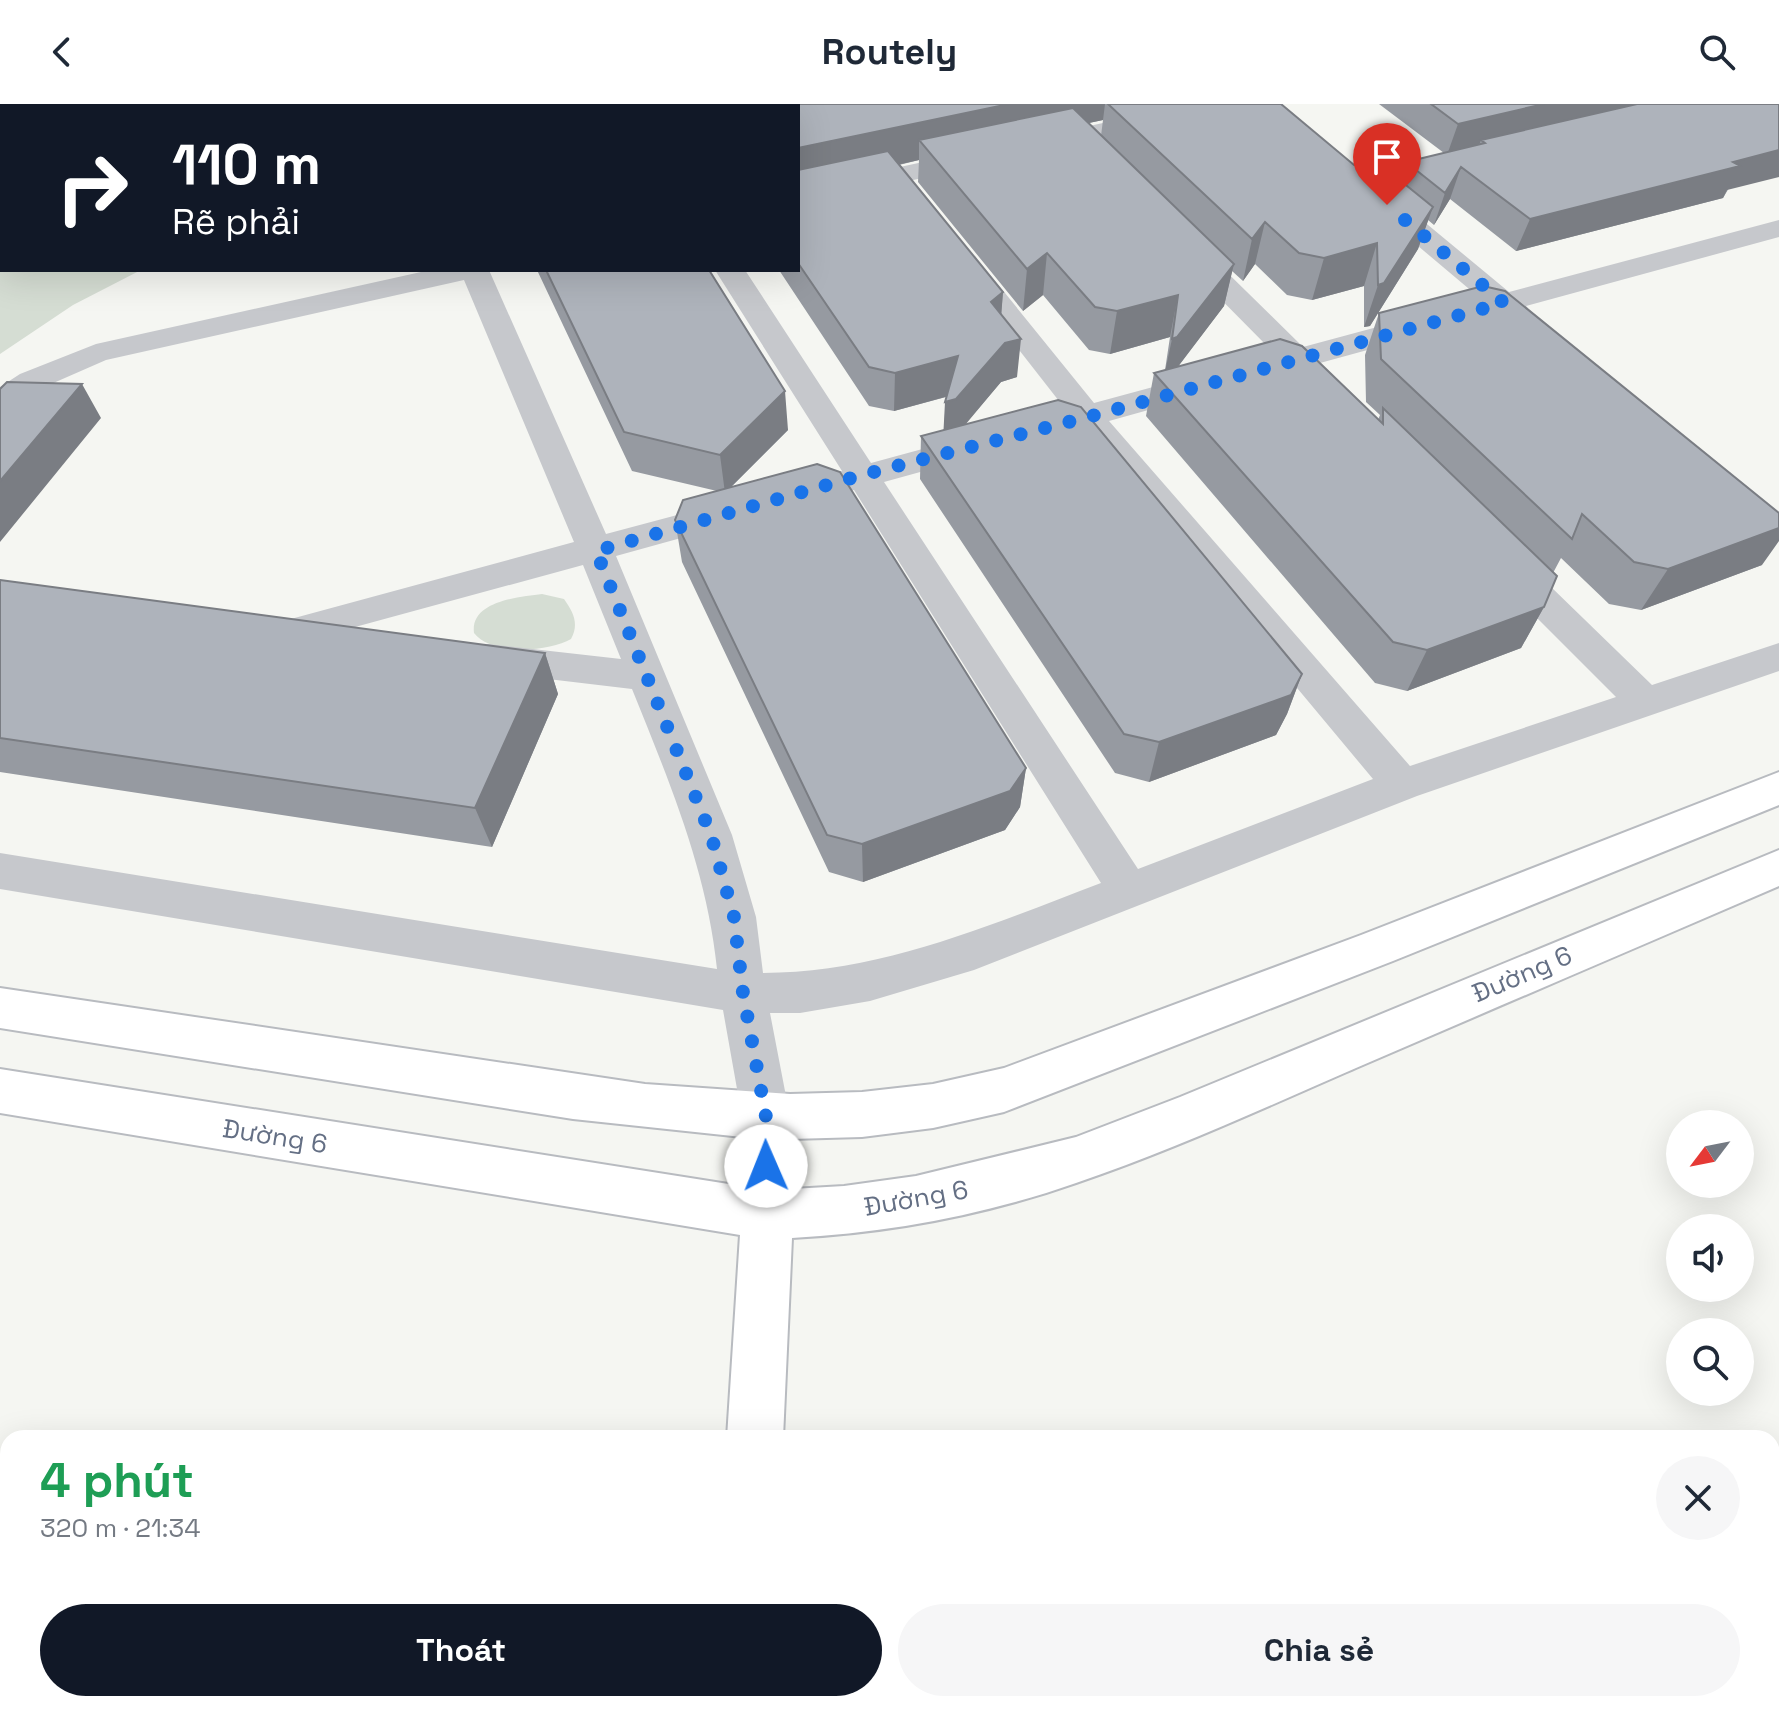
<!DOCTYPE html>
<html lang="vi">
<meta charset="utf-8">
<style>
:root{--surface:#fff;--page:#f6f6f7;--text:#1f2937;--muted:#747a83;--accent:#111827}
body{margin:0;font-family:"Space Grotesk",sans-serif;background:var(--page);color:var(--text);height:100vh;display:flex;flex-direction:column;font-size:30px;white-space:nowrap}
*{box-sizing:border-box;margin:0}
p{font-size:26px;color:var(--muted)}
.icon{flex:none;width:44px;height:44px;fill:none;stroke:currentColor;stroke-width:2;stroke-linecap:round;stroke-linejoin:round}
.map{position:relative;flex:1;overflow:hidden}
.sheet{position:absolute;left:0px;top:1326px;width:1780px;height:282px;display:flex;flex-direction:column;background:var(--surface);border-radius:24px 24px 0 0;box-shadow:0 8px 32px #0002}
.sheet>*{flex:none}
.top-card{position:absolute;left:0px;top:0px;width:800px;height:168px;box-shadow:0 8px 32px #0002;background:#111827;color:#fff;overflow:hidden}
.needle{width:52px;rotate:238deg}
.buttons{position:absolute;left:1666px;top:1006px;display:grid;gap:16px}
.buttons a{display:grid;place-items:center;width:88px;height:88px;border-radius:50%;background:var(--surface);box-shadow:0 8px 32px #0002;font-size:40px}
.pin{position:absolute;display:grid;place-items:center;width:68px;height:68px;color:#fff;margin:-82px -34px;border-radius:50% 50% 50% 0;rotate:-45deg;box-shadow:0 0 8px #0007}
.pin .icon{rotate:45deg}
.me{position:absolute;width:88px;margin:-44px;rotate:359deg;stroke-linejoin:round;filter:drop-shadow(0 0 6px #0008)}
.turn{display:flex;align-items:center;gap:28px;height:168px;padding:0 40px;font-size:36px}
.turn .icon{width:104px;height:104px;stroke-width:2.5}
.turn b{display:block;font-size:56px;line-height:68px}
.round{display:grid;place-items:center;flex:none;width:84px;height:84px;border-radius:42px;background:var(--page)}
.overview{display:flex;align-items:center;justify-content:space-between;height:136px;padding:0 40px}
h1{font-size:48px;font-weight:700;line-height:60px;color:#1e9e55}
.button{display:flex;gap:16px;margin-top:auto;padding:16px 40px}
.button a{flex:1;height:92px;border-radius:48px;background:var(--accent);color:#fff;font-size:32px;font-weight:700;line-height:92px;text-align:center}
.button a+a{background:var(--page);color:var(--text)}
header{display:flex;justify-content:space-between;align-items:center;height:104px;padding:0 40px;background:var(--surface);font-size:36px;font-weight:700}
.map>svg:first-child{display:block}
.green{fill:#d5ddd3}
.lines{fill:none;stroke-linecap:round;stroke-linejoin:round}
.secondary-casing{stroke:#b8bbc0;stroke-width:4}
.street{fill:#c6c8cc;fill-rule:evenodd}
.secondary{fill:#fff;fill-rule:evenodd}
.wall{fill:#969aa1;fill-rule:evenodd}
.shaded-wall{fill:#7a7d83}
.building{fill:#aeb3bb;stroke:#7a7d83;stroke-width:2}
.route{stroke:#1a73e8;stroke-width:14;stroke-dasharray:0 25.2}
.labels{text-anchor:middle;stroke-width:8;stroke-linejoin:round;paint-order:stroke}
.street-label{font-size:26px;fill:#646f84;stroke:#fff}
</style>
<header><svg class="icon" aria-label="back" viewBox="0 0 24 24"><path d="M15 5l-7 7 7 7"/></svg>Routely<svg class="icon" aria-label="search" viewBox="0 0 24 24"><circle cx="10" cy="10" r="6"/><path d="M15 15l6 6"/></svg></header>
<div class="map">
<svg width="1779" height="1607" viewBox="0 0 1779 1607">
<rect width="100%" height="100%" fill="#f5f6f2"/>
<path class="green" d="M0,0H344L345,2H2V166H141L73,201L0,250Z
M542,490L564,495C574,509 579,520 571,535C549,548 492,552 474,529C470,497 519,493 542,490Z"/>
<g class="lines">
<g class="secondary-casing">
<path id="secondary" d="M1779,668V701L1393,857L1004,1008L933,1024L862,1033L791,1035L792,1085L844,1082L916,1072L1076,1033L1180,993L1779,746V782C1638,843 1497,903 1356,964C1264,1004 1171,1047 1076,1079C985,1111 887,1129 792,1134L783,1334H727L740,1131L0,1009V965L741,1082L742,1033L573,1015L0,924V884L645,980L790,990L862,988L933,980L1004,964L1361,831Z
M684,1600H746L744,1607H682Z"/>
</g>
<path class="street" d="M387,0H413L414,2H388Z
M1191,0H1239L1235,5L1226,8L798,101V85Z
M1377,85L1387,87L1509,188L1779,116V133L1526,202L1536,213L1532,219C1517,223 1510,219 1499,210L1320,259L1331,272L1326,279C1309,283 1303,278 1292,266L1109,317L1410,662L1616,593L1490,467L1485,458L1490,449L1503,446L1516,449L1652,581L1779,539V567L1417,692L974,866L870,897L800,909H770L790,1013L783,1029L766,1035L749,1029L742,1013L723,906L0,785V749L717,865C707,766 669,677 632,585L488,568L474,564L469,554L474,544L488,540L621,555L583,461L278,544L265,540L259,531L265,522L574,438L464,176L106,256L42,284L11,305L0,308V283L20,270L96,240L430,166H489L606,430L842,367L715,166H745L871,359L1066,306L955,164L950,158L955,152L965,149L975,152L1094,299L1275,250L1175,149L1171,143L1175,137L1185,134L1195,137L1303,243L1481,195L1367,99L1363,93L1367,87ZM1080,324L1373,675L1138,765L884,378ZM854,386L1101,779C993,820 881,869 763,869L756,813L732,731L616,452Z"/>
<use href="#secondary" class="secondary"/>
</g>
<path class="wall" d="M532,0H1281L1354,61L1400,76L1406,58L1444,49L1379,0H1779L1723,94L1516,147L1450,95L1434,121L1428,116L1418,145L1370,222L1364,223V182L1312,196L1287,191L1255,160L1243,177L1232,167L1224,202L1178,262L1378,316L1380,311L1366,298L1365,251L1379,209L1762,461L1641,506L1609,500L1561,454L1553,469L1544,503L1521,544L1407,587L1375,579L1146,312L1154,269L1165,266L1170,233L1110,250L1089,246L1043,191L1023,207L918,78L919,56L899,61L1003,188L1001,211L1017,273L1001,278L965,320L1302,570L1287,610L1276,631L1149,678L1115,669L920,375L921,332L944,326L946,293L894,307L869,302L779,166H798V2H533ZM1103,16L1101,32L1088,19Z
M537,166H709L788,326L730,384L1026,664L1020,703L1005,726L863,778L829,768L682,458L675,416L717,387L632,367Z
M0,476L545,549L558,590L492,743L0,668Z"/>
<path class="shaded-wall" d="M1009,0H1105L1103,16L933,53L919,36V56L798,83V44Z
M1544,0H1665L1485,39L1481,36L1478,44L1447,51L1458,20Z
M1779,46V73L1727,86L1723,94L1516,147L1530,115L1733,58Z
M1461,63L1450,95L1434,121L1445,89Z
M1433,103L1418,145L1370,222L1364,223L1378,181Z
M1265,118L1255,160L1243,177L1252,135Z
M1377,139L1364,182L1312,196L1324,154Z
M1047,149L1043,191L1023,207L1027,165Z
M1234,160L1224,202L1168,276L1163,277L1172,235Z
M1003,188L1000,227L991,198Z
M1178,191L1170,233L1110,250L1117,207Z
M1021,235L1017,273L1001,278L955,333L943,336L945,298L1005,239Z
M958,252L956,290L894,307L895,269Z
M82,280L101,314L0,438V377Z
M785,287L788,326L725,389L720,351Z
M1779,424V437L1762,461L1641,506L1668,465Z
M1544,503L1521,544L1407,587L1427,546Z
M545,549L558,590L492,743L475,704Z
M1302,570L1287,610L1276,631L1149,678L1159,638Z
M1026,664L1020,703L1005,726L863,778L862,740Z"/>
<path class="building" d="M545,0H685L681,2H546Z
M690,0H1009L798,44V2H691Z
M1108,0H1281L1354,61L1375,56L1433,103L1384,179L1378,181L1377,139L1324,154L1299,149L1265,118L1252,135Z
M1431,0H1544L1458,20Z
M1637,0H1779V46L1733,58L1740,62L1530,115L1461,63L1445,89L1406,58L1485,39L1481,36Z
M1073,4L1234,160L1177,233L1172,235L1178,191L1117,207L1095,203L1047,149L1027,165L919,36Z
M888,47L1003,188L991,198L1021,235L1005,239L956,295L945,298L958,252L895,269L869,263L798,159V66Z
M546,166H709L785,287L720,351L624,328Z
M1483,182L1505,187L1779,409V424L1668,465L1634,458L1582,410L1572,435L1381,255L1379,209Z
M1280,235L1302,242L1383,320V304L1557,472L1544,503L1427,546L1393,538L1154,269Z
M7,278L82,280L0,377V285Z
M1058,296L1081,303L1302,570L1291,591L1159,638L1124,630L921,332Z
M817,360L840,368L1026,664L1010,687L862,740L827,731L675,416L683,396Z
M0,476L545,549L475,704L0,634Z"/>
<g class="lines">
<path class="route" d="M766,1062V1013L743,889L734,813L711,731L596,447L862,371L1088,313L1504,199L1387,101"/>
</g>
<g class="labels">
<g class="street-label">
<text transform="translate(1522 870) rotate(-23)" y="9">Đường 6</text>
<text transform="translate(275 1032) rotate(9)" y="9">Đường 6</text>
<text transform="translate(916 1094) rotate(-10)" y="9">Đường 6</text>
</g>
</g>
</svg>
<div class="buttons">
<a><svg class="needle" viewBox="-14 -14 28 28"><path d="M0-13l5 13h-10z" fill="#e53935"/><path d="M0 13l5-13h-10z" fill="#747a83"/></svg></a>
<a><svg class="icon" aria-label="sound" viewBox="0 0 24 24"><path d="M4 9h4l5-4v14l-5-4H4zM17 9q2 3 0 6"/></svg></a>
<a><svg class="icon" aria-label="search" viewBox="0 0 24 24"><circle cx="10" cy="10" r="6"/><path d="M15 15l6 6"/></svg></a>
</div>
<div class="pin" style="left:1387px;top:101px;background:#d93025"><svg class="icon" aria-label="arrive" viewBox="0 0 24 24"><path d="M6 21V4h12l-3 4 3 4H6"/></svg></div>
<svg class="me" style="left:766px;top:1062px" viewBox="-20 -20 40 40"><circle r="19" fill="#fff"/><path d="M0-13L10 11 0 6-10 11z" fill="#1a73e8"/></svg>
<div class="top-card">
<div class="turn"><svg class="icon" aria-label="right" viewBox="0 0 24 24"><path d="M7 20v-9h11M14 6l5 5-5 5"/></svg><div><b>110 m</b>Rẽ phải</div></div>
</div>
<section class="sheet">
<div class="overview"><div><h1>4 phút</h1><p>320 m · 21:34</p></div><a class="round"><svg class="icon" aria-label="close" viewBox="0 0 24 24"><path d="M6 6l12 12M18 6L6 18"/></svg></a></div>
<div class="button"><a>Thoát</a><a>Chia sẻ</a></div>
</section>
</div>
